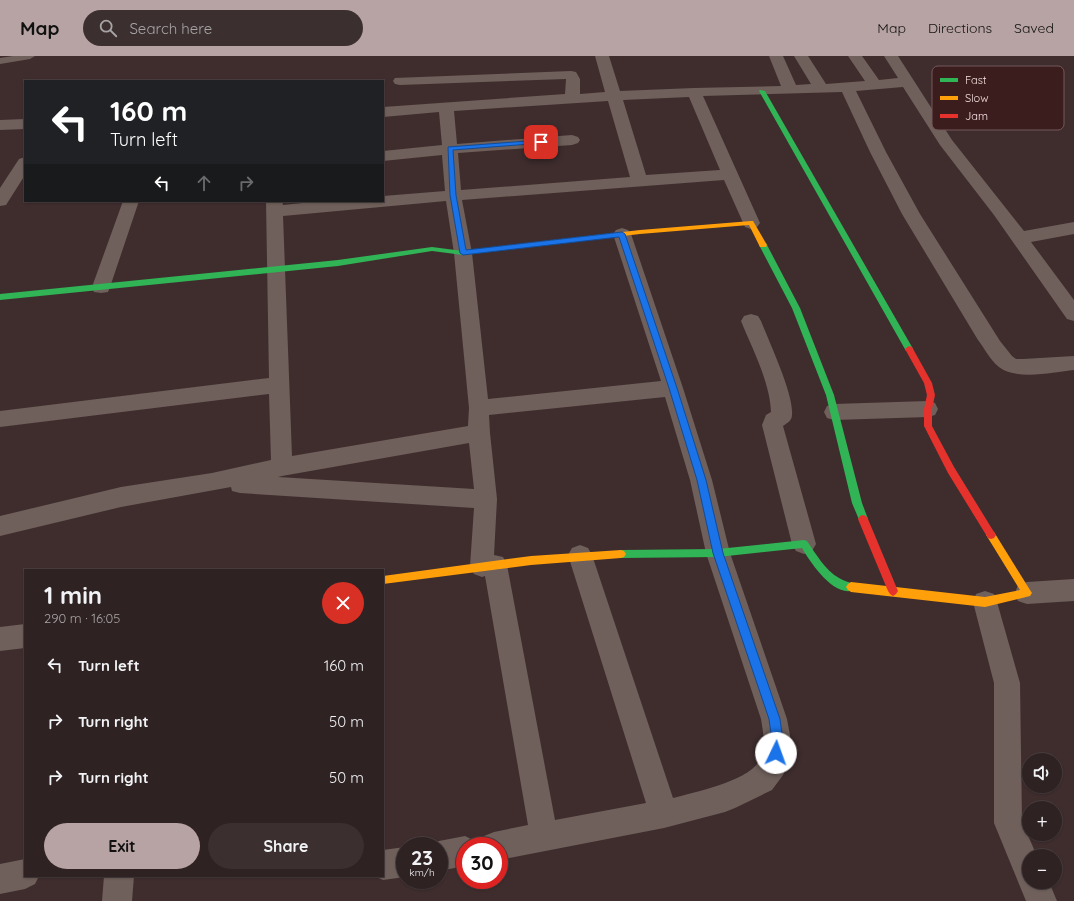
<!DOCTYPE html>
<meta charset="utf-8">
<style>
:root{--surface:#2f2222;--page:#3b2f2f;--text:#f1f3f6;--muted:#a7a4a5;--line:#4a3f40;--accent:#b7a3a3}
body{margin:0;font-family:Quicksand,sans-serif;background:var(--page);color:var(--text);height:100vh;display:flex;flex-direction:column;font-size:15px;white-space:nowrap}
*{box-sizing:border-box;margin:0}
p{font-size:13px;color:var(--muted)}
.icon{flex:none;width:22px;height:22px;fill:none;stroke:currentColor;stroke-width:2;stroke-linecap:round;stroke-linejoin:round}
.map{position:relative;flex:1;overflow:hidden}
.details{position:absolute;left:24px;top:513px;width:360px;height:308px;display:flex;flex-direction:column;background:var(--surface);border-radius:0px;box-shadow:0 1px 3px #0004,0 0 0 1px var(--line)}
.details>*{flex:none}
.banner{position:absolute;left:24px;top:24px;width:360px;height:122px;border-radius:0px;box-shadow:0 1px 3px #0004,0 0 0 1px var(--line);background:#202124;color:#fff;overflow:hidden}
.tools{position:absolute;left:1022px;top:697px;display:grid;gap:8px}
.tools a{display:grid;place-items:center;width:40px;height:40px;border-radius:50%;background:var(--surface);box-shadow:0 1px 3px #0004,0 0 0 1px var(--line);font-size:20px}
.speed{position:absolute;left:396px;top:781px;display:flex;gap:8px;font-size:20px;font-weight:700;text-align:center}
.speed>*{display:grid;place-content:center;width:52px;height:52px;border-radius:50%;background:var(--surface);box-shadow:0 1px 3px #0004,0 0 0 1px var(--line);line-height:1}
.speed small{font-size:10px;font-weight:400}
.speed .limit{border:6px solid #d22;background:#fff;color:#111}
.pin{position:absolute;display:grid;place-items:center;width:34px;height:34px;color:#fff;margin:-17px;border-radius:8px;box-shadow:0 2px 6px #0006}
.me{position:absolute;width:44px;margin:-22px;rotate:3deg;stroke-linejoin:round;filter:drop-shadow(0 0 3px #0008)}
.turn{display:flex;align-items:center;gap:14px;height:84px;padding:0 20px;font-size:18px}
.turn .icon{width:52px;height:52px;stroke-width:2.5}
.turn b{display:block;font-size:28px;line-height:34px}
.lanes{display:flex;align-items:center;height:38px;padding:0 20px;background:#0003;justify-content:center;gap:20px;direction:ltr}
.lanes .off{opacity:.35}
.round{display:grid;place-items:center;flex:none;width:42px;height:42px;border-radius:21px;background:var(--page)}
.head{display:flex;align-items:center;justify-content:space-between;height:68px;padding:0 20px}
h1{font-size:24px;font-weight:700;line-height:30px}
.button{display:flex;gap:8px;margin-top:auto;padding:8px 20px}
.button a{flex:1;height:46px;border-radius:24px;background:var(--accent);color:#111;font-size:16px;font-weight:700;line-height:46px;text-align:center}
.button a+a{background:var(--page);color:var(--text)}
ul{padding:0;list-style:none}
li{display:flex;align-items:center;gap:12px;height:56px;padding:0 20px}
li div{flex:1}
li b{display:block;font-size:15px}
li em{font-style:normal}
header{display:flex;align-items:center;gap:24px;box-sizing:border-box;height:56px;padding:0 20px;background:var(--accent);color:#111}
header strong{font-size:19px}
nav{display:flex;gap:22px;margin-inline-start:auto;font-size:14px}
.search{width:280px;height:36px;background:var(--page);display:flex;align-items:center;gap:10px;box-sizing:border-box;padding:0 14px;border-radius:22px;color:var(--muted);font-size:15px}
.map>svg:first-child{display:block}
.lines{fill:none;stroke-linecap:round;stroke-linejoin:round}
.lane{fill:#6f605b;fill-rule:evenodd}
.street{fill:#6f605b;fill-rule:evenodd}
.fast{fill:#30b455;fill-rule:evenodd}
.slow{fill:#ff9f0a;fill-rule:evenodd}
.jam{fill:#e5322d;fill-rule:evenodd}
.route{fill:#1a73e8;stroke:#114b97}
.key{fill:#3b1d1e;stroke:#745859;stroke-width:1}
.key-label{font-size:11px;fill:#f8e2e2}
</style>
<header>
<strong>Map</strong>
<div class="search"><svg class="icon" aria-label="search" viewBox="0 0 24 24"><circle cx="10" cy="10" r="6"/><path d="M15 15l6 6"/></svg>Search here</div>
<nav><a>Map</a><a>Directions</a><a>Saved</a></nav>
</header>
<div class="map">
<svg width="1074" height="845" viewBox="0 0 1074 845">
<rect width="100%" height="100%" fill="#3f2d2e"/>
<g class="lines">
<path class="lane" d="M13,0H35L30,3L0,8V2Z"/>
<path class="street" d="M595,0H609L620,35L694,32L781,30L769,0H783L796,29L811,28L794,0H808L826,28L865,25L848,0H862L879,24L898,22L884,0H898L952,84L1024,175L1074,166V178L1031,186L1074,244V265L1067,263L994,159L940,89L903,31L856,35L886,96L920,158L1000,285L1012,300L1016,303H1023L1074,300V314C1054,316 1017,325 999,311C990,304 985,293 978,284L902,158L870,96L842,36L703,40L760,167L757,171L751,173L745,171L724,124L462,144L472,197L488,343L661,325L613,178L616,174L622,172L628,174L631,178L683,332L712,424L730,497L787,663L791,685L787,709L783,719L772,734L735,752L725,756L664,772L499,804V790H480L484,780L494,776L528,769L485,520L482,521L474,518L470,510L474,452L240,437L232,435L231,431L121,451L0,480V460L121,431L212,417L271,404L269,338L0,371V355L269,322L266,145H282L283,149L323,145H383V140L445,135L442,99L383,105V95L442,89L439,56L383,61V51L565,38L566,23L400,29L395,28L393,25L395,22L571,15L576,16L580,23V38L605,36ZM689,41L720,114L646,119L623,44ZM608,45L630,121L461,134L458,97L572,89L578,87L580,84L578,81L572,79L457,88L454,55ZM446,145L454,197L469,352L468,370L292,400L283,160ZM665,341L690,424L706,497L761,663C763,676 766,689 761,702C751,725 695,736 673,742L592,499L588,492L580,489L572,492L568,499L646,747L555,764L507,509L503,501L494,499L497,443L490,377L489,359ZM469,387L474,433L278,421L282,420Z
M25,63V73L0,74V64Z
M25,101V119L6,149L0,150V132L19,103Z
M123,145H139L110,231L108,236L101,237L94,236L92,231Z
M751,258L758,260L761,265C769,286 794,338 792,359C792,365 787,367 783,370L816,488L812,495L804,498L796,495L792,488L762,369L766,359L771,356C770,326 752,292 741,265L744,260Z
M928,345L935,347L938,353L935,359L928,361L834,364L827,362L824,356L827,350L834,348Z
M1074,523V545L1027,548L1018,545L1015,537L1018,529L1027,526Z
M985,535L994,538L997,546L1020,627L1022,766L1037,800H1029V826H1049L1057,845H1026L994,767V627L973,546L976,538Z
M25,568V592L0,595V571Z
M465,780L475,785L477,790H465V810L439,815V790H429L439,785Z
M405,791V821L383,824L374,820H383V794Z
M25,803V820H39L35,828L25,833L0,838V808Z
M104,820H134L132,845H102Z"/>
<path class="fast" d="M760,34L765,35L912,291L913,293L912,295H906L759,35Z
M760,187H766L767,189L800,252L834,339L862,447L868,463L866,466L863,467L860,466L852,447L826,339L792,252L759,189Z
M502,190L506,192L505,194L463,199L432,195L338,210L0,244V238L338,204L432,191L463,195Z
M804,484L807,485C816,498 825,514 839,522C844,525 849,526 854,528L856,531L854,534C834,542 810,506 802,492L718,501L621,502L618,501L616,498L618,495L621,494L718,493Z"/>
<path class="slow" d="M751,165H753L767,189L766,191H760L749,169L640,178L502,194L498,192L502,190L640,174Z
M991,475L994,476L1030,534L1032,537L1030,540L985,551L851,536L848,534L846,531L848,528L851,526L985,541L1020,534L988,482L986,479L988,476Z
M621,494L624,495L626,498L624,501L621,502L531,509L383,528V520L531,500Z"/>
<path class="jam" d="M909,290L912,291L932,327L935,339L932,353V370L954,411L994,476L996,479L994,482L991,483L988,482L948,417L924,370V353L927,339L924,327L905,293Z
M863,459L866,460L868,463L898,535L896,538L893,540L890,538L888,535L858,463L860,460Z"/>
</g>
<path class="route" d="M541,84L544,86L543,87L453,94L456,139L466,194L622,176L625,178L677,332L706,424L723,497L780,663L783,685L779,701L776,703L772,701L770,697L772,685L769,663L713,497L697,424L669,332L619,181L463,199L460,197L450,139L448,91Z"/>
<rect x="932" y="10" width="132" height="64" rx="6" class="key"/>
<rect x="940" y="22" width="18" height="4" fill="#30b455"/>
<rect x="940" y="40" width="18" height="4" fill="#ff9f0a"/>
<rect x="940" y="58" width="18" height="4" fill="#e5322d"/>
<g class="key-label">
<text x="965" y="28">Fast</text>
<text x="965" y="46">Slow</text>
<text x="965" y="64">Jam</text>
</g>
</svg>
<div class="tools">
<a><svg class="icon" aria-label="sound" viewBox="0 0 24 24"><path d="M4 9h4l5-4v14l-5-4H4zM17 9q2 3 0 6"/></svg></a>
<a>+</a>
<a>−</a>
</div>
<div class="speed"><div>23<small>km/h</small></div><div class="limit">30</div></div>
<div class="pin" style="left:541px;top:86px;background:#d93025"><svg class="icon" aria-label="arrive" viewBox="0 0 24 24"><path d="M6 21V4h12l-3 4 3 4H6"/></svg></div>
<svg class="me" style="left:776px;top:697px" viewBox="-20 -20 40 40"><circle r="19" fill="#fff"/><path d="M0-13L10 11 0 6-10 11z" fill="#1a73e8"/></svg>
<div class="banner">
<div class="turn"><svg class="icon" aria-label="left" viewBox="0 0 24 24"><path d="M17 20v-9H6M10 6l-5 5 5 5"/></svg><div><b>160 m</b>Turn left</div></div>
<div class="lanes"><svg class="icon" aria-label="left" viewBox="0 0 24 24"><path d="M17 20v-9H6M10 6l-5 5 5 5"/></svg><svg class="icon off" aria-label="ahead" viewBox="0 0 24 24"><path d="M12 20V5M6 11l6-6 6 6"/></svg><svg class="icon off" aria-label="right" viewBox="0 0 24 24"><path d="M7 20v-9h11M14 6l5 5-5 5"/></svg></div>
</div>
<section class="details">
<div class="head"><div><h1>1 min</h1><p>290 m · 16:05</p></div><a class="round" style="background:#d93025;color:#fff"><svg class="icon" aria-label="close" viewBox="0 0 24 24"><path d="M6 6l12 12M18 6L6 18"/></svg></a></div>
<ul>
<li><svg class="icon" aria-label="left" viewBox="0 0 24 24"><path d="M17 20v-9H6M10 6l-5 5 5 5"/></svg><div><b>Turn left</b></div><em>160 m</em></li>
<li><svg class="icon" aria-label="right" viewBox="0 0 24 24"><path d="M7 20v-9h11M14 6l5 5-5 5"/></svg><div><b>Turn right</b></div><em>50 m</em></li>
<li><svg class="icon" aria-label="right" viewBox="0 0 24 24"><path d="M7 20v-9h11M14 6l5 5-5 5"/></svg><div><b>Turn right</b></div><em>50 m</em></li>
</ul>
<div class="button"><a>Exit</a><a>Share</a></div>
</section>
</div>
